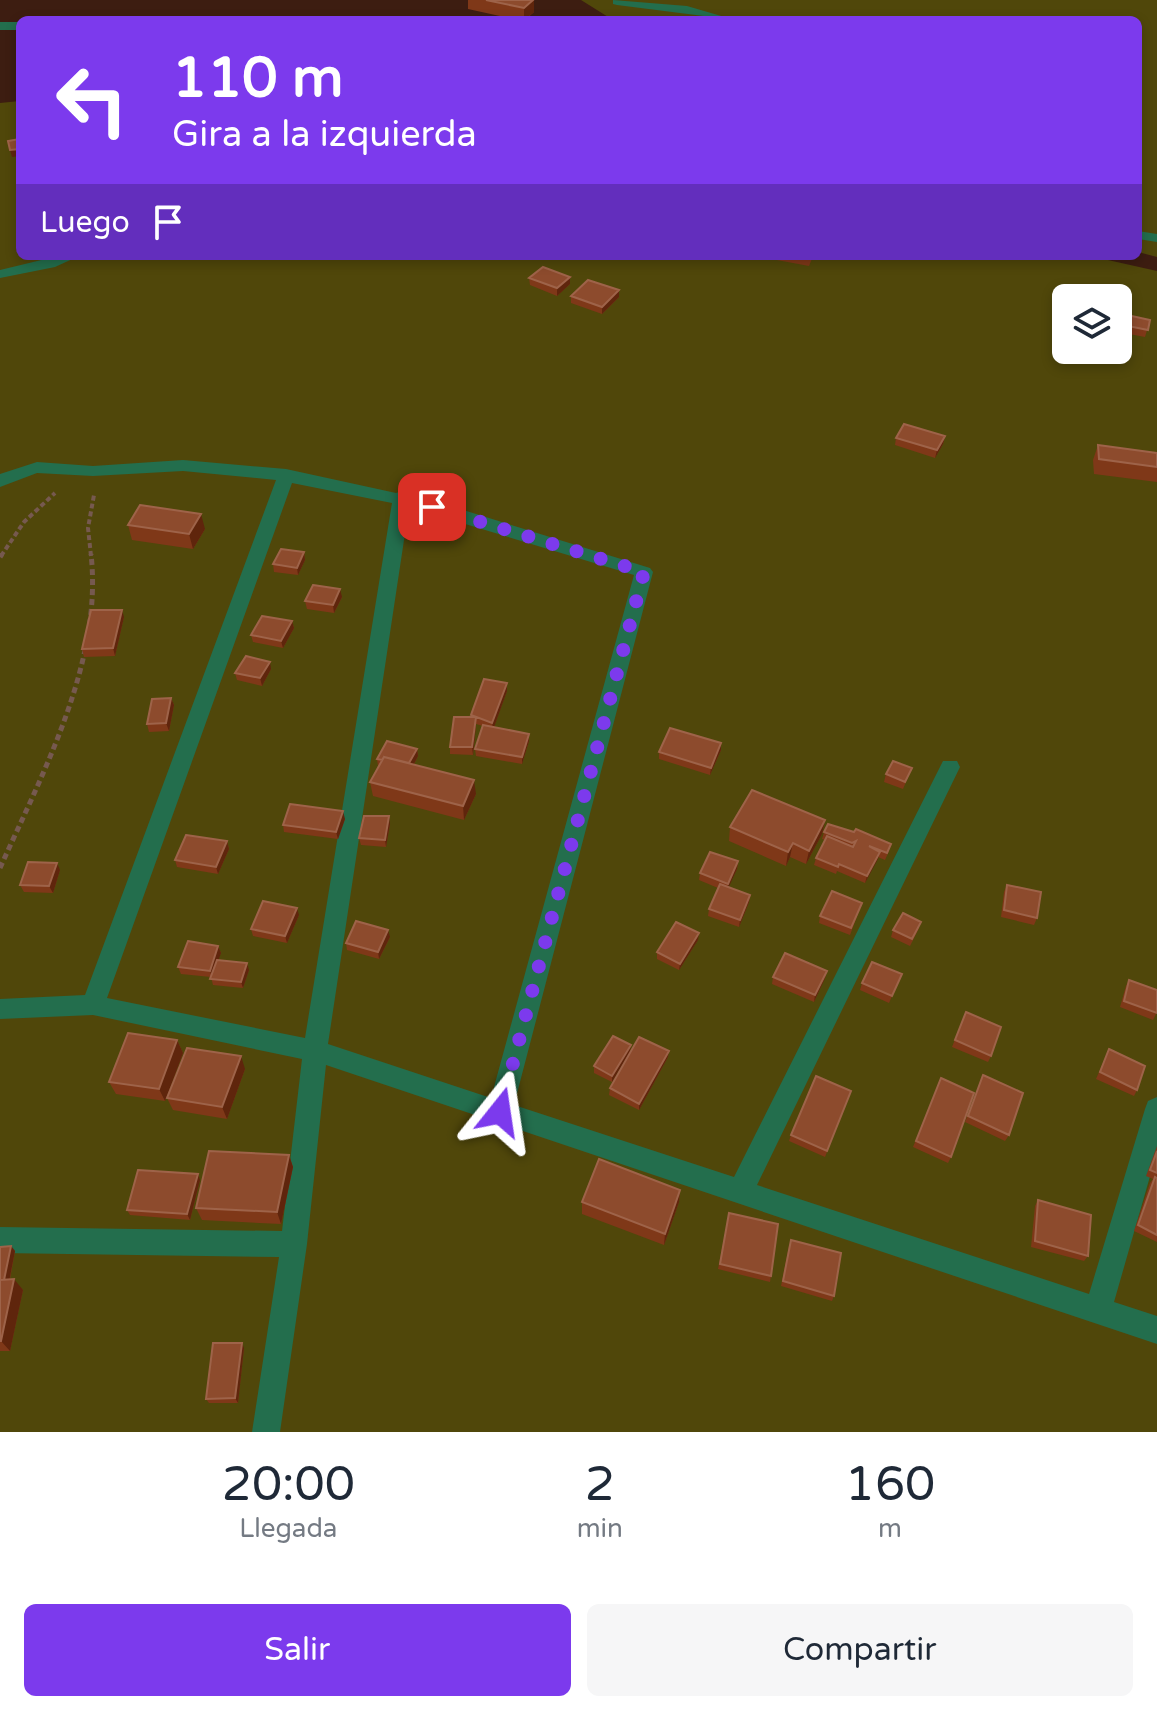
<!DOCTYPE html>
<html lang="es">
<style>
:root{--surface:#fff;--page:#f6f6f7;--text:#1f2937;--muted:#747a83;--accent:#7c3aed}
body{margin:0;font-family:"Varela Round",sans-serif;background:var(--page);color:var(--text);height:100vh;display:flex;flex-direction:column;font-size:30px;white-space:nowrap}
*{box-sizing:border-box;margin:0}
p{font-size:26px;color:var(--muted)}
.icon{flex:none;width:44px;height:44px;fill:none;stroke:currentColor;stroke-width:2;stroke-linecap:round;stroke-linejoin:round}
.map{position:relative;height:1432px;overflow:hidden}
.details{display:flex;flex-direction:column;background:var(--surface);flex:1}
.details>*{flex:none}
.guide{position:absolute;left:16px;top:16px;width:1126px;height:244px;border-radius:12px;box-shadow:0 4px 12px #0003;background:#7c3aed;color:#fff;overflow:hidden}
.controls{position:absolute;left:1052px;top:284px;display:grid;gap:16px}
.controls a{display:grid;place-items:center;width:80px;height:80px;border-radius:12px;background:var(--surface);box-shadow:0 4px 12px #0003;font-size:40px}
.pin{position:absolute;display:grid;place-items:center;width:68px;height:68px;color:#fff;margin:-34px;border-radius:16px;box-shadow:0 4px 12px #0006}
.me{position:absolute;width:88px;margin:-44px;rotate:15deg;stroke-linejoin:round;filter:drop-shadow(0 0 6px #0008)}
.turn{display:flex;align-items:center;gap:28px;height:168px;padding:0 24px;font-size:36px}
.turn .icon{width:104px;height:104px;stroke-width:2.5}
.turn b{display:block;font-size:56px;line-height:68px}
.then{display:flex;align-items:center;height:76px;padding:0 24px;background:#0003;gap:16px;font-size:30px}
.eta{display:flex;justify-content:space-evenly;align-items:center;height:136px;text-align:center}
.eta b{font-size:48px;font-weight:600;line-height:56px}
.button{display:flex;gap:16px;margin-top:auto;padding:16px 24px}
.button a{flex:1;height:92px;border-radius:12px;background:var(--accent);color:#fff;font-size:32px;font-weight:600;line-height:92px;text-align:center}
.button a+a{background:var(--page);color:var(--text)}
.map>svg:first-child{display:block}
.green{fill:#50470a;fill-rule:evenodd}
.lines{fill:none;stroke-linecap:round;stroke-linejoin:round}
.path-far1{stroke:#76594f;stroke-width:4;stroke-dasharray:5 3;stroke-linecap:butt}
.path{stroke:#76594f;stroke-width:5;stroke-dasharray:6 4;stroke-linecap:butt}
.minor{fill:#236e4d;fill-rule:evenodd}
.wall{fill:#7f3818}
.shaded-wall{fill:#5f250c}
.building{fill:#8d4b2d;stroke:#9e6349;stroke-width:2}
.route{stroke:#7c3aed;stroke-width:14;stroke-dasharray:0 25.2}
</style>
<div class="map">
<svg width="1157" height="1432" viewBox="0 0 1157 1432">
<rect width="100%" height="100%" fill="#3d1d11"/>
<path class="green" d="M581,0H1157V257L1138,252V20H613Z
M20,101V256H1090L1157,271V1432H0V103ZM1066,298H1118V350H1066Z"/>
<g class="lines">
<path class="path-far1" d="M1,556L24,522L55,493
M91,556L88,528L94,495"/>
<path class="path" d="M0,557L2,554
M0,868C43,772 103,662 91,554"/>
<path class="minor" d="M613,0L687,6L735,20L617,5L613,4Z
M0,22H20V30H0Z
M1138,231L1157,234V242L1138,239Z
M58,256H79L55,267L0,278V270Z
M183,460L286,469L396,493L402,491L650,568L653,572L514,1105L734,1177L943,761H957L960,767L757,1185L1089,1294L1145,1109L1148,1101L1157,1097V1152L1114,1302L1157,1316V1344L326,1065L307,1244L280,1432H252L279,1257L0,1253V1227L282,1231L302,1059L93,1015L0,1019V999L85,995L276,480L183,471L93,476L37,473L0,487V474L37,462L93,466ZM292,483L392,503L305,1038L107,998ZM409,507L634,575L491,1098L328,1044Z"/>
</g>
<path class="wall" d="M468,0H534V12L525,20H518L468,9Z
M755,256H813L809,266Z
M529,278L570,284L557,296L530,285Z
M619,290V297L602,314L571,303V296Z
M1118,313L1150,320L1145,337L1118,332Z
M945,436L943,444L935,458L895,445L896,438Z
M1098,445L1157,453V482L1094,474L1093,460Z
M128,525L205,529L193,549L132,540Z
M304,552L305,560L298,575L274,572L273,564Z
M342,597L334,613L307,609L305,601Z
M124,617L115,656L84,657L82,649Z
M292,621L294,628L283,648L253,642L251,635Z
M271,669L262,686L237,680L235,673Z
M507,691L494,727L529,734V741L522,764L476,756L475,749L483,726L476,724L473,755L450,754V747L471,717V715Z
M171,698L174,705L169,731L149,732L147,724Z
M417,749L418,756L414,764L476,794L464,820L373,796L370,782L378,766L377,759Z
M721,750L710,775L659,759V752Z
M912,768L903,789L884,782L886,774Z
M345,819L338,839L284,832L283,825Z
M825,820L822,834L806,864L790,857L786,866L729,841L730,827Z
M390,824L386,847L361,845L359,838Z
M824,832L889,851L885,860L878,857L865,883L837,871L836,874L814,865L816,858L825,840L822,839Z
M227,841L229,849L218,874L177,867L175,860Z
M738,861L737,869L728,887L750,895L749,902L739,927L708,916L709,909L718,888L699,880L700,873Z
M60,870L53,893L24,892L20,885Z
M1007,885L1037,918L1034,925L1001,917L1004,892Z
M862,903L850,935L819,923L820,916Z
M299,915L287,943L253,936L251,929Z
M919,928L910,946L891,937L893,930Z
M390,937L379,959L347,950L346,943Z
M698,940L679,970L657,959V952Z
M218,946L221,953L218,960L249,970L243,988L213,985L211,977L181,974L178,967Z
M827,971L825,978L814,1002L772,984L773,977Z
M902,974L889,1003L860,990L862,983Z
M1129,980L1157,1012L1153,1020L1120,1007L1126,986Z
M966,1012L991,1056L988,1062L952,1047Z
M177,1040L183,1053L165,1101L116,1094L109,1082Z
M631,1045L612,1082L594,1073V1066Z
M1109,1049L1137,1090L1134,1096L1096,1079Z
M668,1057L639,1110L609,1095L610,1088Z
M245,1069L227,1119L173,1110L167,1098Z
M983,1075L1009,1135L1005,1141L965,1122Z
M941,1078L951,1157L948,1163L913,1147Z
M851,1091L825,1157L789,1141L791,1135Z
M1157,1146V1242L1134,1231L1150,1183L1153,1179L1146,1176Z
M289,1155L293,1167L281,1224L202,1220L196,1208Z
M200,1180L190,1220L130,1215L127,1210Z
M680,1190L679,1202L664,1245L582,1214V1202Z
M1038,1200L1088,1256L1084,1261L1031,1247L1035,1206Z
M729,1213L771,1276L770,1282L718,1269Z
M11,1246L15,1251L10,1279L23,1290L10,1351H0V1247Z
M789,1246L834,1296L832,1301L781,1286Z
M244,1348L238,1403H209L206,1399Z"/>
<path class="shaded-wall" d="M534,0V12L524,20V8Z
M20,149V156L12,157L10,150Z
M570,277V284L557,296V288Z
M619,290V297L602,314V307Z
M945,436L943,444L935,458L937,450Z
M201,514L205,529L193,549L189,534Z
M304,552L305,560L298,575L297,568Z
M340,589L342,597L334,613L333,605Z
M122,610L124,617L115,656L113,648Z
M292,621L294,628L283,648L281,641Z
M270,662L271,669L262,686L260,678Z
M507,683V691L493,730L492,723Z
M171,698L174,705L169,731L166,723Z
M476,717V725L473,755L472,747Z
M529,734V741L522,764V757Z
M721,743V750L710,775L711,768Z
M417,749L418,756L409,774L408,767Z
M474,780L476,794L464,820L463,806Z
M343,811L345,819L338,839L336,832Z
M389,816L390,824L386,847L385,840Z
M825,820L822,834L806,864L809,851Z
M227,841L229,849L218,874L216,867Z
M793,843L790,857L786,866L788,852Z
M880,852L878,859L865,883L867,876Z
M738,861L737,869L727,891L728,884Z
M57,863L60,870L53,893L49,886Z
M750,895L749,902L739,927L740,920Z
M297,908L299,915L287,943L285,936Z
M388,930L390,937L379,959L378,952Z
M699,933L698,940L679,970L680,964Z
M218,946L221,953L212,978L210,971Z
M247,963L249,970L243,988L241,982Z
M827,971L825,978L814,1002L815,995Z
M177,1040L183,1053L165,1101L159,1089Z
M631,1045L630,1052L612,1082V1076Z
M669,1051L668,1057L639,1110V1104Z
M241,1056L245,1069L227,1119L222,1107Z
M289,1155L293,1167L281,1224L277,1212Z
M198,1174L200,1180L190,1220L187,1214Z
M680,1190L679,1202L664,1245L665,1234Z
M11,1246L15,1251L8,1287L4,1282Z
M14,1279L23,1290L10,1351L1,1341Z
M242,1343L244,1348L238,1403L235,1398Z"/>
<path class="building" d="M486,0H533L524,8Z
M20,139V149L10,150L8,141Z
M543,267L570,277L557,288L529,278Z
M588,280L619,290L602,307L571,296Z
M1118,313L1150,320L1148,330L1118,324Z
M904,424L945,436L937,450L896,438Z
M1098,445L1157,453V467L1099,459Z
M140,505L201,514L189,534L128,525Z
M281,549L304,552L297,568L273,564Z
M313,585L340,589L333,605L305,601Z
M91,610H122L113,648L82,649Z
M262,616L292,621L281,641L251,635Z
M246,656L270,662L260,678L235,673Z
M484,679L507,683L492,723L471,715Z
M171,698L166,723L147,724L152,699Z
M454,717H476L472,747H450Z
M483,725L529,734L522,757L475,749Z
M670,728L721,743L711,768L659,752Z
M387,741L417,749L409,763L384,757L382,760L377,759Z
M384,757L474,780L463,806L370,782Z
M893,761L912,768L905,782L886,774Z
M752,790L825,820L809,851L793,843L788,852L730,827Z
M290,804L343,811L336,832L283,825Z
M364,816H389L385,840L359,838Z
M828,824L854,832L856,829L891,844L887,853L869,846L880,852L867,876L839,864L838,867L816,858L827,836L853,847L856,841L852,843L824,832Z
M186,835L227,841L216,867L175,860Z
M710,852L738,861L728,884L700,873Z
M28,862L57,863L49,886L20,885Z
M720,884L750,895L740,920L709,909Z
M1007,885L1041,892L1037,918L1004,910Z
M832,891L862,903L851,928L820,916Z
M263,901L297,908L285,936L251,929Z
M903,913L921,922L912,939L893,930Z
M356,921L388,930L378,952L346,943Z
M676,922L699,933L680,964L657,952Z
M188,941L218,946L210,971L178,967Z
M785,953L827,971L815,995L773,977Z
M217,960L247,963L241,982L210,979Z
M872,962L902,974L892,996L862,983Z
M1129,980L1157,990V1013L1124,1001Z
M966,1012L1001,1027L991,1056L955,1040Z
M128,1033L177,1040L159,1089L109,1082Z
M613,1036L631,1045L612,1076L594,1066Z
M639,1037L669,1051L639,1104L610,1088Z
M187,1048L241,1056L222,1107L167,1098Z
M1109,1049L1145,1066L1137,1090L1100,1072Z
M983,1075L1023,1093L1009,1135L968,1116Z
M816,1076L851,1091L827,1151L791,1135Z
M941,1078L974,1093L951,1157L916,1141Z
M209,1151L289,1155L277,1212L196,1208Z
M1157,1151V1173L1150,1170Z
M599,1159L680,1190L665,1234L582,1202Z
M138,1170L198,1174L187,1214L127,1210Z
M1155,1177L1157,1178V1235L1138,1225Z
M1038,1200L1091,1215L1088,1256L1035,1241Z
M729,1213L778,1224L771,1276L720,1264Z
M791,1240L841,1253L834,1296L783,1281Z
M11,1246L4,1280H0V1247Z
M14,1279L1,1341H0V1280Z
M213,1343H242L235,1398L206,1399Z"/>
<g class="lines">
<path class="route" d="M432,507L644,572L500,1112"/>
</g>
</svg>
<div class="controls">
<a><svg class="icon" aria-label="layers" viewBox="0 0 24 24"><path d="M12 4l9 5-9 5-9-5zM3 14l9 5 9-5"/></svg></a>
</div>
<div class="pin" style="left:432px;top:507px;background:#d93025"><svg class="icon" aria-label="arrive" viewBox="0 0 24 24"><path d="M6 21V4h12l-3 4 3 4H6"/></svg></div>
<svg class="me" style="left:500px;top:1112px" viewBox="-20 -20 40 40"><path d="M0-17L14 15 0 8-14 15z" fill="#7c3aed" stroke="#fff" stroke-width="4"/></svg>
<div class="guide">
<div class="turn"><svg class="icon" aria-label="left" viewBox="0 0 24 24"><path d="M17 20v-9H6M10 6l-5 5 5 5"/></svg><div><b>110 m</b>Gira a la izquierda</div></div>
<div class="then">Luego<svg class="icon" aria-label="arrive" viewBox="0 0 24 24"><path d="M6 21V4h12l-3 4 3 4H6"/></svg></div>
</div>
</div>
<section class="details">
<div class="eta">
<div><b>20:00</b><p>Llegada</p></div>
<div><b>2</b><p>min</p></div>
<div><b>160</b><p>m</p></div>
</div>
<div class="button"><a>Salir</a><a>Compartir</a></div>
</section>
